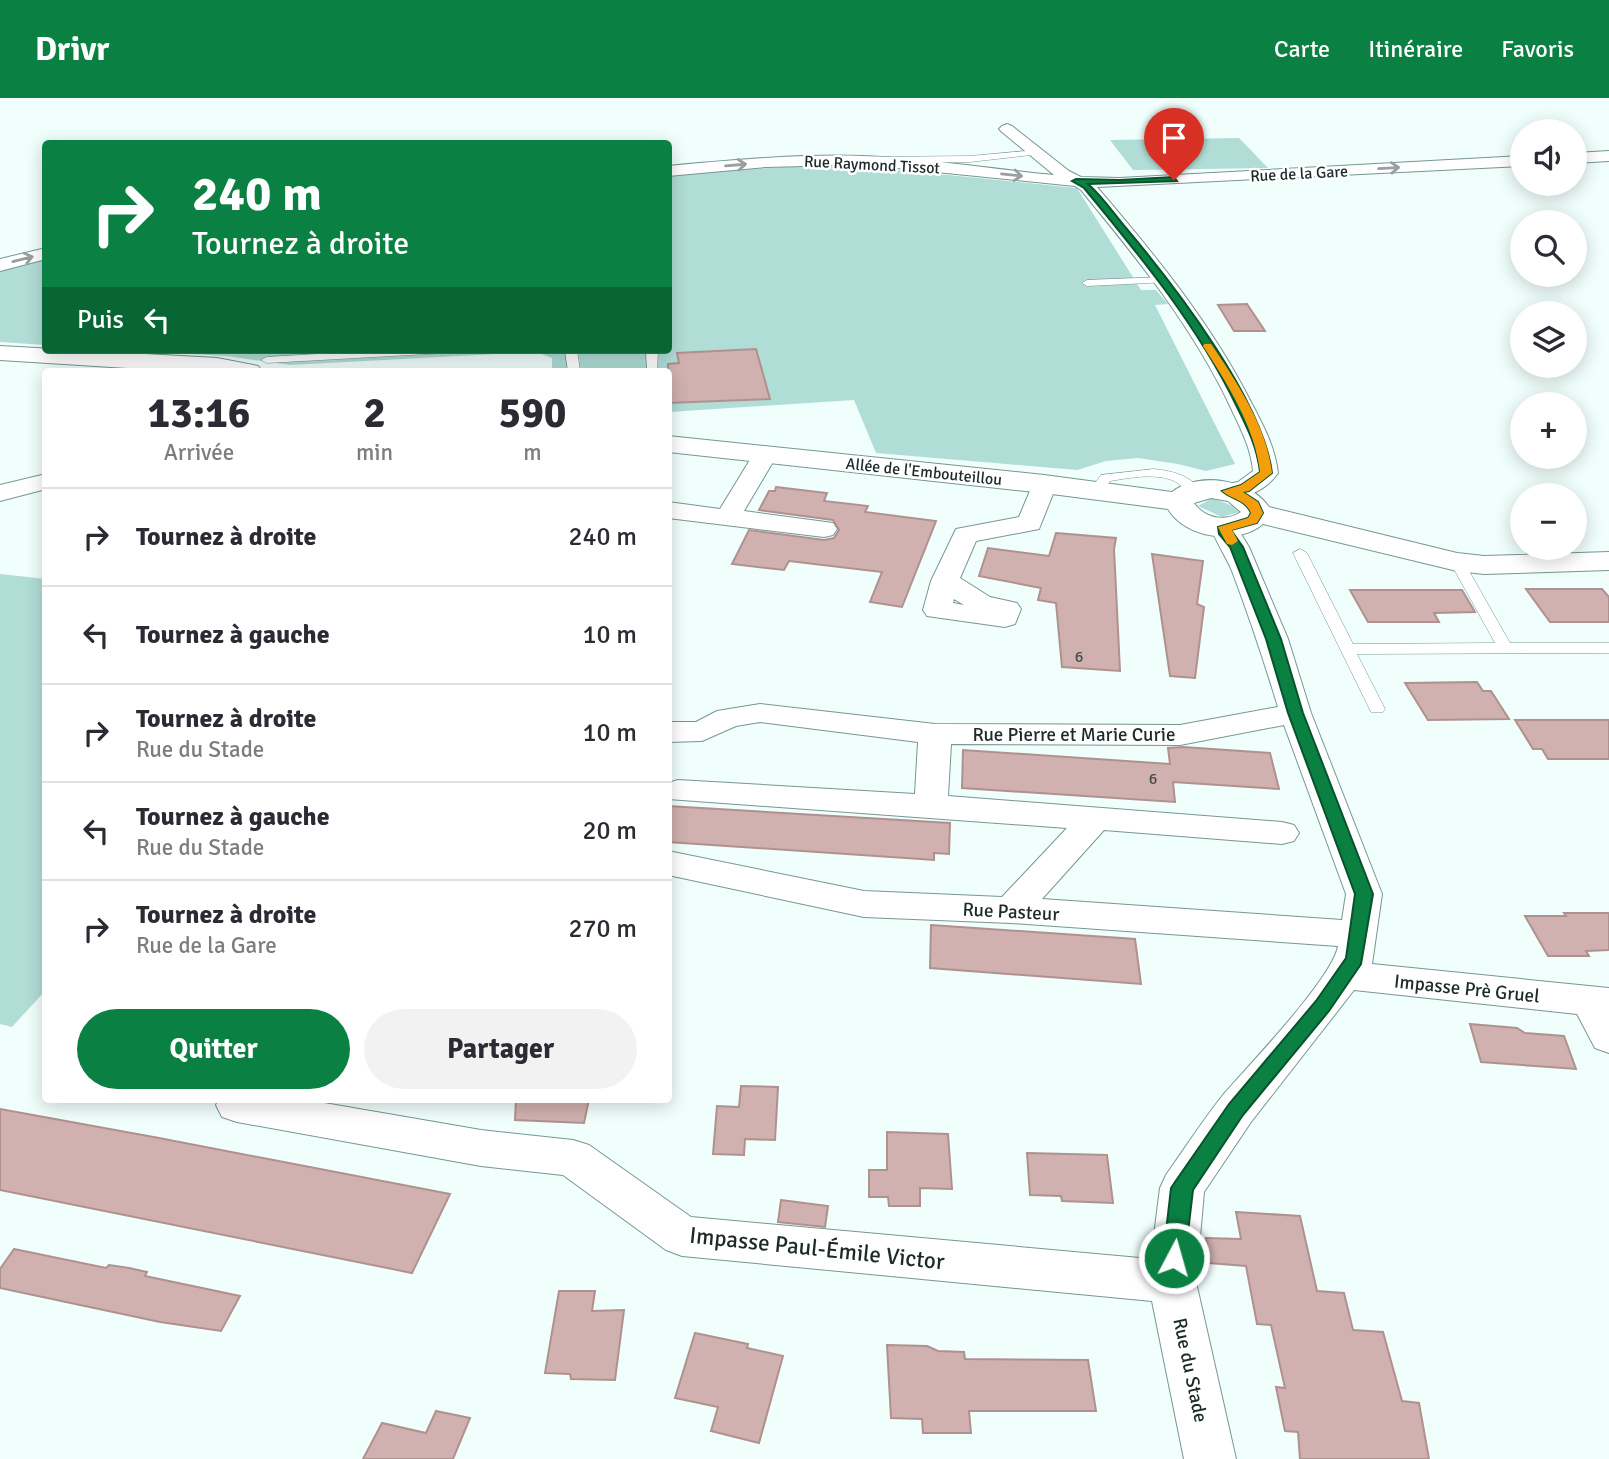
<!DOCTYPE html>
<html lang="fr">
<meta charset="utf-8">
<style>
:root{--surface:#fff;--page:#f2f2f3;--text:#2b2b33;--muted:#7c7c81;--line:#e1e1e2;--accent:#0b8043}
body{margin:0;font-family:Signika,sans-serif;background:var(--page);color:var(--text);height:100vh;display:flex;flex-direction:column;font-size:26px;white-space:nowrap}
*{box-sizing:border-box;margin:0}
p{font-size:23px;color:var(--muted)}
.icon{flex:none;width:38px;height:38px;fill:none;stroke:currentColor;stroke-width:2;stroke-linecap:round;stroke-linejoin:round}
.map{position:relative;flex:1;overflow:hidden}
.drawer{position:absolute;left:42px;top:270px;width:630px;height:735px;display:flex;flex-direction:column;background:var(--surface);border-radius:7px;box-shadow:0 4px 18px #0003}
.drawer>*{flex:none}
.guide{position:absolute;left:42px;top:42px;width:630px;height:214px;border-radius:7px;box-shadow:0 4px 18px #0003;background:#0b8043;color:#fff;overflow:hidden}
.controls{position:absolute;left:1510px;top:21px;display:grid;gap:14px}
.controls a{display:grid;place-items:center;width:77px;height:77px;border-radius:50%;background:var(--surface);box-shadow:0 4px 18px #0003;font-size:35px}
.pin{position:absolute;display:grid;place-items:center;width:60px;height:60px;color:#fff;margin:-72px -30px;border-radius:50% 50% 50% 0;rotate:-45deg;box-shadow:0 0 7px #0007}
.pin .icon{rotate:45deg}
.me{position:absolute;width:77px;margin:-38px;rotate:6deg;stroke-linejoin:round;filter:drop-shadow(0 0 5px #0008)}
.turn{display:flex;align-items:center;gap:24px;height:147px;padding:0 35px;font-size:32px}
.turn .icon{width:91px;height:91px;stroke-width:2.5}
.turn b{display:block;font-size:49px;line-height:60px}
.then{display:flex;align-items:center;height:66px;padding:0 35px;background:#0003;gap:14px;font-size:26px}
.eta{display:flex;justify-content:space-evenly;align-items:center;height:119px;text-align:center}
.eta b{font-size:42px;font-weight:700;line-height:49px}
.button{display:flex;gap:14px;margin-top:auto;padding:14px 35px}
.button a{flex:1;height:80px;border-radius:42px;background:var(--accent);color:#fff;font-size:28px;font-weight:700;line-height:80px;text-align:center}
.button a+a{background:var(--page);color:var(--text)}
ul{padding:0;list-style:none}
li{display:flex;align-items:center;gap:21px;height:98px;padding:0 35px;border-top:2px solid var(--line)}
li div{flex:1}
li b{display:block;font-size:26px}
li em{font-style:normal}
header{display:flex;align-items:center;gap:42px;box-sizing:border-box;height:98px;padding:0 35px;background:var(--accent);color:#fff}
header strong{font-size:33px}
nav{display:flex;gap:38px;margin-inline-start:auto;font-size:24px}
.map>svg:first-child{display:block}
.green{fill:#b1ddd7}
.building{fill:#d0b1af;stroke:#af918f;stroke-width:2}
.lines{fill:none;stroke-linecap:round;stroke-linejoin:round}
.lane-casing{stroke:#769793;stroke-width:1}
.street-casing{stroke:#769793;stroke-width:2}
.secondary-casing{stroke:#769793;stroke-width:2}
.lane{fill:#fff;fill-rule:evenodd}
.street{fill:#fff;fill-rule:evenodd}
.secondary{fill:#fff;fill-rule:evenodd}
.oneway{stroke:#999f9e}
.route{fill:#0b8043;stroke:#07532c;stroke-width:2}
.slow{fill:#f59e0b}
.labels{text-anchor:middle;stroke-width:5;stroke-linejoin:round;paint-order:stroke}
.far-street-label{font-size:16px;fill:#1d2a28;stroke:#fff}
.number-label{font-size:16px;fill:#4a4c4a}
.street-label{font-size:19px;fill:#1d2a28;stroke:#fff}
.near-street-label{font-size:23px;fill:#1d2a28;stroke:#fff}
</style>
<header>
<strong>Drivr</strong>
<nav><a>Carte</a><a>Itinéraire</a><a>Favoris</a></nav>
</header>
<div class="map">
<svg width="1609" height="1361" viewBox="0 0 1609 1361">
<rect width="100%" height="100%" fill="#f0fefc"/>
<path class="green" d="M1239,40L1268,70L1133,72L1110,42Z
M858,68L1077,90L1141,192H1156L1168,206L1155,207L1235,366L1206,373L1178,366L1138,360L1106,363L1077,372L876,355L854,302L669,314L668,273H552V260L536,254L290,267L226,258L125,252H668L669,77L783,69Z
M45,160V247L0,244V172Z
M1212,400L1238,410L1239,414L1222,419L1198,408Z
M0,476L46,481L45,893L12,929L0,926Z"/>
<path class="building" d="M1247,206L1265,233H1234L1218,207Z
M756,251L770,301L668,305V266L679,265L677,255Z
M776,389L827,395L824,403L868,408L865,414L936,423L902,509L870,504L882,474L789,463L784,472L732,466L749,432L824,442L834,440L839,432L833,422L759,412L769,393H775Z
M1056,435L1116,440L1114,451L1120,573L1062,569L1056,505L1038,502L1041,490L979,478L988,450L1049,458Z
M1152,456L1203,463L1197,506L1204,509L1195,580L1170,578Z
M1526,491H1602L1609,499V524H1550Z
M1350,492H1462L1475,514L1434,515L1439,524H1368Z
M1477,584L1483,593H1491L1509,621L1428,622L1405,585Z
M1515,622H1609V661H1548L1542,651H1533Z
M1183,649L1270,655L1279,691L1173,684L1175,704L962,690L963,652L1170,666L1168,650Z
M668,708L950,725L949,756L934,755V762L668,744Z
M1564,815H1609V852L1586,853L1589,858H1548L1525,818H1566Z
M931,827L1135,841L1141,886L930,870Z
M1470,926L1517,930L1525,935L1564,938L1576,971L1481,964Z
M741,988L778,989L775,1042L745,1041L744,1057L713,1056L717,1008L739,1009Z
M516,1001H589L584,1025L515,1022Z
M0,1011L159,1040L450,1096L412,1175L0,1092Z
M887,1034L948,1036L952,1091L920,1090V1108H889L888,1099H869V1072H887Z
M1027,1055L1107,1057L1113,1105L1062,1103L1061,1098L1030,1097Z
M781,1102L828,1108L825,1129L778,1124Z
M1236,1114L1300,1118L1317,1193L1344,1195L1353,1232L1383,1234L1402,1303L1419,1305L1429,1361H1300L1298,1334L1285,1333L1276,1289L1285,1290L1271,1227L1257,1226L1246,1168L1209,1165L1206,1140L1241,1141Z
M14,1151L106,1170L109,1167L129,1170L147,1174L145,1178L240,1198L221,1233L160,1224L0,1190V1171Z
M559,1193H595L592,1213L624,1212L615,1282L571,1281L570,1276L545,1275Z
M695,1235L748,1246L747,1250L783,1258L759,1345L711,1333L718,1309L675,1300Z
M887,1247L927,1248L938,1253L964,1254L965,1261L1088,1262L1096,1313H969L971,1335H923L922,1321L891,1320Z
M436,1313L470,1320L453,1361H363L382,1325L426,1335Z"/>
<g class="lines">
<g class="lane-casing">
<path id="lane" d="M1037,52L1040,56L970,64L873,65L869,62L873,59L970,58Z
M1165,179L1169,180V184L1087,188L1082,185L1087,182Z
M385,252H451L445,255L267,265L261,262L267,259Z
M565,252H577L580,273H568Z
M646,252H658L657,272L647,270Z
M1154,371C1173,373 1189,377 1202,393L1195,397C1186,394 1181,386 1172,382C1153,375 1129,380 1110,383L1102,395L1097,396L1090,392L1101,377Z
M1300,451L1307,455L1353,546L1495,545L1450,464L1457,460L1464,464L1510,545H1609V555L1357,556L1385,611L1383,614H1371L1293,455Z"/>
</g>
<g class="street-casing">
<path id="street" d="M1007,26L1012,28L1069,73L1081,79L1120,80L1522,58V68L1097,89C1155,157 1212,226 1252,306C1264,329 1275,349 1278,375C1265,394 1241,404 1219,398L1215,393L1219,388L1238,384L1253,373C1251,349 1240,330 1230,308C1192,228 1137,160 1081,92L1075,88L897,70L840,67L766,69L668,78V68C733,62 797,56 862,58C926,60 990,71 1054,77L1002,34L999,31L1002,28Z
M1609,53V63L1575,65V55Z
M46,150V161L0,173V161Z
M765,350L774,352L777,357L744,413L833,425L837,431L833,437L824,439L668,420V404L720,411L756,352Z
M46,376V391L0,403V387Z
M1044,378L1053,381L1057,386L1039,431L976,443L960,480L990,499L1017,505L1021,511L1015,526L1005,529L927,518L923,512L931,483L956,431L1019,419L1035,381ZM954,501L964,507L953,505Z
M1224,421L1233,423L1249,449L1288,541L1311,615L1382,796L1372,866L1609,890V955L1595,950L1577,916L1354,892L1251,1024L1204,1094L1196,1184L1236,1361H1184L1152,1203L682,1158L666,1152L563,1077L481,1068L237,1024L222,1019L216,1007L219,1001H301L481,1032L573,1042L589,1047L691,1119L1151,1161L1160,1090L1166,1077C1185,1050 1203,1022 1223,997C1248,968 1333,880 1338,848L1011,825L864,819L668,777V753L864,793L1002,799L1067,730L668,701V685L678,682L915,696L918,644L760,624L736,628L702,643L668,644V624H696L717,613L760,606L935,626L1180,627L1278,609C1264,563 1249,518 1232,473C1226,458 1215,443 1211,429L1215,423ZM1284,627L1346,796L1342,822L1042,801L1104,732L1282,746L1294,743L1299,735L1294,727L1282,724L948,698L951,646L1180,647Z"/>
</g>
<g class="secondary-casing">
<path id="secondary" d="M0,248L217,260L258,268L262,273H175L0,262Z
M668,338L1044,377L1172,394C1199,373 1250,381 1269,409L1457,455L1484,458L1609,454V472L1484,476L1457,473L1263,426C1237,448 1185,440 1168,411L1044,395L668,354ZM1211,400L1228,403L1241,414C1226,424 1205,421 1194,405Z"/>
</g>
<use href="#lane" class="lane"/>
<use href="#street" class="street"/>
<use href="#secondary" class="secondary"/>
</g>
<defs><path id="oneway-shaft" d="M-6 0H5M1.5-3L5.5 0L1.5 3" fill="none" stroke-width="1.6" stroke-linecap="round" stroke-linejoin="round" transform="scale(1.75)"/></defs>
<g class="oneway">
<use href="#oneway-shaft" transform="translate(736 67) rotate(-5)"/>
<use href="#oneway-shaft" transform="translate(1389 70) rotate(-3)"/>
<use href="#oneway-shaft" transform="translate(1012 77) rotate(6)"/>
<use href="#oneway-shaft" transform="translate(23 161) rotate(-14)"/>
</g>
<path class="route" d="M1174,79L1177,83L1088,86C1102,98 1114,116 1126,130C1174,187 1263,302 1272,375L1249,393L1243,394L1258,404L1263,415L1257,425L1231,432L1243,449L1281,541L1303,615L1373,796L1361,866L1329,913L1243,1017L1193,1092L1185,1160L1182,1167L1174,1170L1166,1167L1163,1160L1171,1090L1175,1084L1229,1006L1316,903L1346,860L1355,796L1288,615L1266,541L1230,449L1219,436L1218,429L1248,420L1251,415C1245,401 1232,402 1222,393L1241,387L1260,374C1257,349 1248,331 1237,309C1198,228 1141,159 1084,90L1072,83L1076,81L1120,82Z"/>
<path class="slow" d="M1204,246H1211C1237,284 1267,329 1272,375L1249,393L1243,394L1258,404L1263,415L1257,425L1232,432L1238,443L1232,447L1227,446L1218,429L1248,420L1251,415C1245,401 1232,402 1222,393L1241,387L1260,374C1255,329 1227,285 1203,248Z"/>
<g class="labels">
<g class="far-street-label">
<text transform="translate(872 66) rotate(3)" y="6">Rue Raymond Tissot</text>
<text transform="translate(1299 75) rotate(-3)" y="6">Rue de la Gare</text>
<text transform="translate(924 373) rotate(6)" y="6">Allée de l'Embouteillou</text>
</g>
<g class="number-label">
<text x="1079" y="564">6</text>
<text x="1153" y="686">6</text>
</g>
<g class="street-label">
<text x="1074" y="643">Rue Pierre et Marie Curie</text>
<text transform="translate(1011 813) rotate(3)" y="7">Rue Pasteur</text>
<text transform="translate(1467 890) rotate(6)" y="7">Impasse Prè Gruel</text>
<text transform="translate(1191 1272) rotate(78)" y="7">Rue du Stade</text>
</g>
<g class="near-street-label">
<text transform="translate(817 1150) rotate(6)" y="8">Impasse Paul-Émile Victor</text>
</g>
</g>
</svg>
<div class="controls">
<a><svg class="icon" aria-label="sound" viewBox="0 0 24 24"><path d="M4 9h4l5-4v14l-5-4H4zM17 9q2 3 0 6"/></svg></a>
<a><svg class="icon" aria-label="search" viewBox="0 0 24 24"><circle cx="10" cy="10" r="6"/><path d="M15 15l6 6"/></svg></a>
<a><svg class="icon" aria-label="layers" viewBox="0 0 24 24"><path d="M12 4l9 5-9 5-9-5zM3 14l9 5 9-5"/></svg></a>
<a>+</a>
<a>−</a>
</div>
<div class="pin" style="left:1174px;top:82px;background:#d93025"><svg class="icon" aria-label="arrive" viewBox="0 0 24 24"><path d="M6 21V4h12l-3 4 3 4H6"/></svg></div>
<svg class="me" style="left:1174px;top:1160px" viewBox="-20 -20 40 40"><circle r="17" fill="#0b8043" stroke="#fff" stroke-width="3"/><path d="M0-11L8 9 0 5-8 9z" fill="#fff"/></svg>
<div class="guide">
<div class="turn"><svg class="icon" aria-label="right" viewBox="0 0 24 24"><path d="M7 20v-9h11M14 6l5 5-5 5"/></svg><div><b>240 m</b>Tournez à droite</div></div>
<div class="then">Puis<svg class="icon" aria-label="left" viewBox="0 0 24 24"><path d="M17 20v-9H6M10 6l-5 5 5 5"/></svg></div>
</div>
<section class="drawer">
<div class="eta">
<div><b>13:16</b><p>Arrivée</p></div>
<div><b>2</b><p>min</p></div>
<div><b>590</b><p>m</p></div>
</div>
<ul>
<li><svg class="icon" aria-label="right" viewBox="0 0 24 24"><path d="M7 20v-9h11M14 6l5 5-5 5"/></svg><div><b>Tournez à droite</b></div><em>240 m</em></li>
<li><svg class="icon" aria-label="left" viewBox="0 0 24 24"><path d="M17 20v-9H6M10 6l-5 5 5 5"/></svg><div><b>Tournez à gauche</b></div><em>10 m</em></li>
<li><svg class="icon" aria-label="right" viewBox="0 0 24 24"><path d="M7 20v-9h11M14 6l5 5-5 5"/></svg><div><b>Tournez à droite</b><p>Rue du Stade</p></div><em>10 m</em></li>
<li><svg class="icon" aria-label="left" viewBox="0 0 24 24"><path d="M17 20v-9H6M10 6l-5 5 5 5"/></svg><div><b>Tournez à gauche</b><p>Rue du Stade</p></div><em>20 m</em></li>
<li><svg class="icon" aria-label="right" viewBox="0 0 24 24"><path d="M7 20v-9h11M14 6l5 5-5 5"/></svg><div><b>Tournez à droite</b><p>Rue de la Gare</p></div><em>270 m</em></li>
</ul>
<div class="button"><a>Quitter</a><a>Partager</a></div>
</section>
</div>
